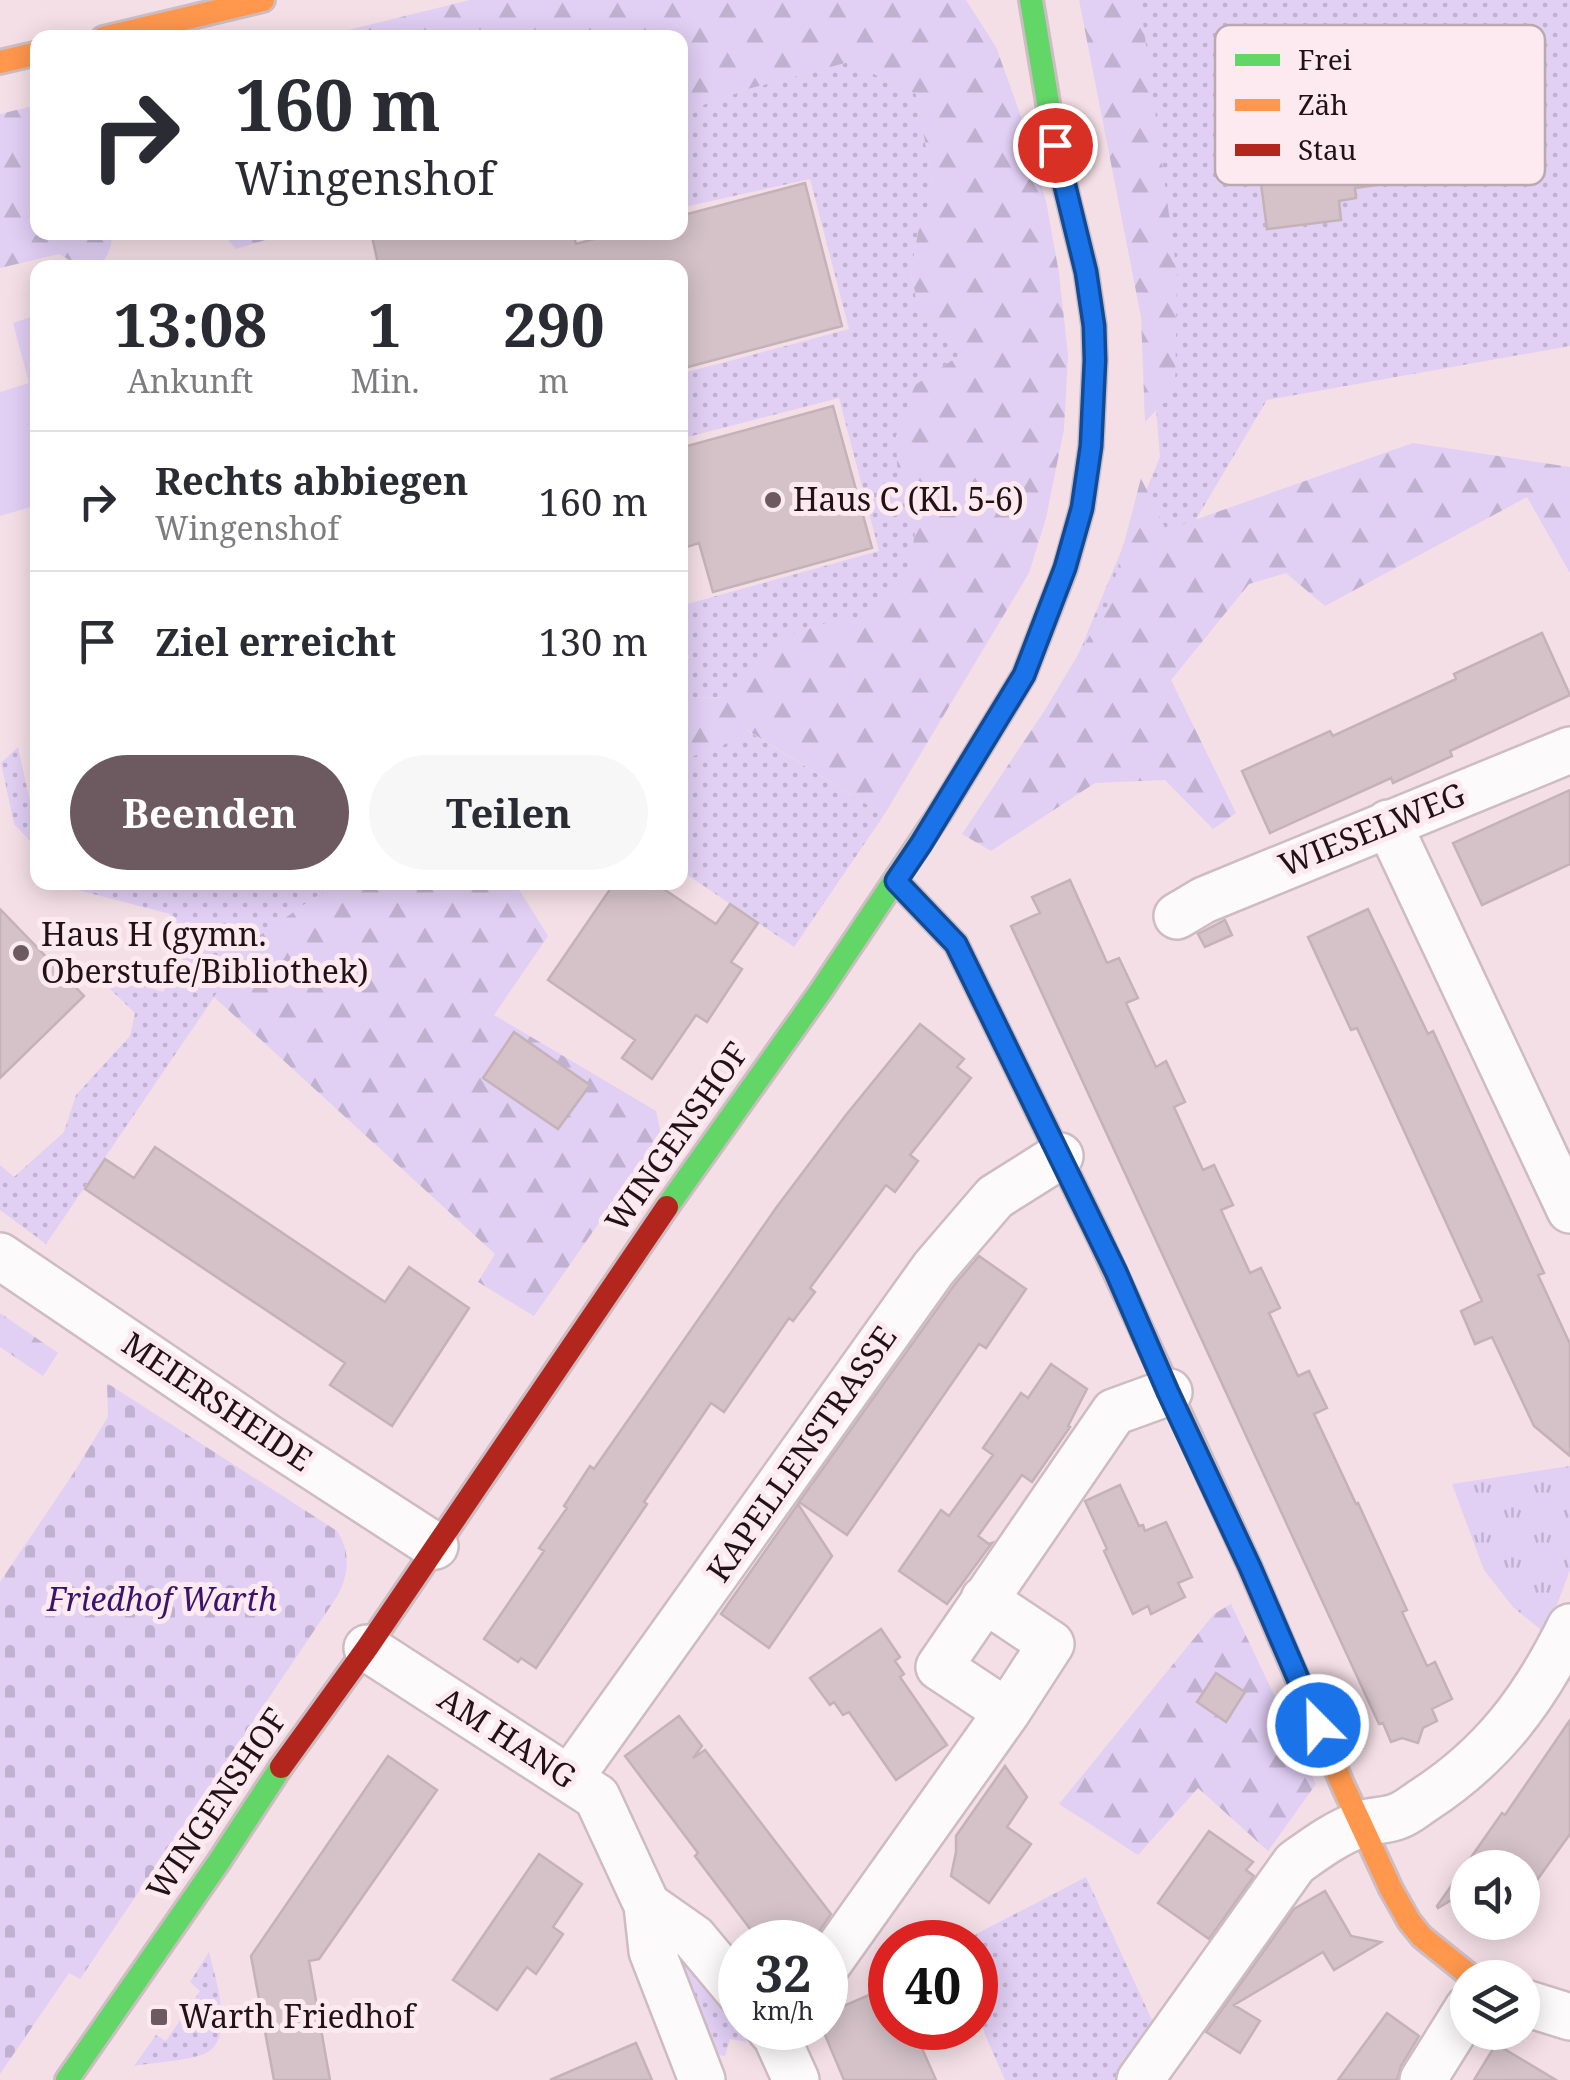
<!DOCTYPE html>
<html lang="de">
<meta charset="utf-8">
<style>
:root{--surface:#fff;--page:#f7f7f7;--text:#2b2b33;--muted:#7c7c81;--line:#e1e1e2;--accent:#6c5a60}
body{margin:0;font-family:"Noto Serif",serif;background:var(--page);color:var(--text);height:100vh;display:flex;flex-direction:column;font-size:38px;white-space:nowrap}
*{box-sizing:border-box;margin:0}
p{font-size:32px;color:var(--muted)}
.icon{flex:none;width:55px;height:55px;fill:none;stroke:currentColor;stroke-width:2;stroke-linecap:round;stroke-linejoin:round}
.map{position:relative;flex:1;overflow:hidden}
.drawer{position:absolute;left:30px;top:260px;width:658px;height:630px;display:flex;flex-direction:column;background:var(--surface);border-radius:20px;box-shadow:0 5px 25px #0003}
.drawer>*{flex:none}
.banner{position:absolute;left:30px;top:30px;width:658px;height:210px;border-radius:20px;box-shadow:0 5px 25px #0003;background:#fff;color:var(--text);overflow:hidden}
.fabs{position:absolute;left:1450px;top:1850px;display:grid;gap:20px}
.fabs a{display:grid;place-items:center;width:90px;height:90px;border-radius:50%;background:var(--surface);box-shadow:0 5px 25px #0003;font-size:50px}
.speed{position:absolute;left:718px;top:1920px;display:flex;gap:20px;font-size:50px;font-weight:700;text-align:center}
.speed>*{display:grid;place-content:center;width:130px;height:130px;border-radius:50%;background:var(--surface);box-shadow:0 5px 25px #0003;line-height:1}
.speed small{font-size:25px;font-weight:400}
.speed .limit{border:15px solid #d22;background:#fff;color:#111}
.pin{position:absolute;display:grid;place-items:center;width:85px;height:85px;color:#fff;margin:-42px;border:5px solid #fff;border-radius:50%;box-shadow:0 2px 10px #0007}
.me{position:absolute;width:110px;margin:-55px;rotate:337deg;stroke-linejoin:round;filter:drop-shadow(0 0 8px #0008)}
.turn{display:flex;align-items:center;gap:35px;height:210px;padding:0 40px;font-size:45px}
.turn .icon{width:130px;height:130px;stroke-width:2.5}
.turn b{display:block;font-size:70px;line-height:85px}
.eta{display:flex;justify-content:space-evenly;align-items:center;height:170px;text-align:center}
.eta b{font-size:60px;font-weight:700;line-height:70px}
.cta{display:flex;gap:20px;margin-top:auto;padding:20px 40px}
.cta a{flex:1;height:115px;border-radius:60px;background:var(--accent);color:#fff;font-size:40px;font-weight:700;line-height:115px;text-align:center}
.cta a+a{background:var(--page);color:var(--text)}
ul{padding:0;list-style:none}
li{display:flex;align-items:center;gap:30px;height:140px;padding:0 40px;border-top:2px solid var(--line)}
li div{flex:1}
li b{display:block;font-size:38px}
li em{font-style:normal}
.map>svg:first-child{display:block}
.grass{fill:url(#grass-dots)}
.forest{fill:url(#forest-firs)}
.cemetery{fill:url(#cemetery-stones)}
.park{fill:url(#park-tufts)}
.pitch{fill:#e1cff4}
.building{fill:#d4c2c8;stroke:#c4b2b8;stroke-width:2.5}
.lines{fill:none;stroke-linecap:round;stroke-linejoin:round}
.street-casing{stroke:#cdbcc1;stroke-width:50}
.fast-casing{stroke:#cdbcc1;stroke-width:28}
.slow-casing{stroke:#cdbcc1;stroke-width:28}
.jam-casing{stroke:#cdbcc1;stroke-width:28}
.street{stroke:#fdfafb;stroke-width:45}
.fast{stroke:#63d668;stroke-width:22}
.slow{stroke:#ff974d;stroke-width:22}
.jam{stroke:#b3261e;stroke-width:22}
.route-casing{stroke:#114b97;stroke-width:25}
.route{stroke:#1a73e8;stroke-width:18}
.poi-dot{fill:#6c5a60;stroke:#fdeaf0;stroke-width:4}
.labels{text-anchor:middle;stroke-width:10;stroke-linejoin:round;paint-order:stroke}
.poi-label{font-size:32px;fill:#221218;stroke:#fdeaf0;text-anchor:start}
.street-label{font-size:32px;fill:#221218;stroke:#fdeaf0}
.park-label{font-size:32px;font-style:italic;fill:#3a136c;stroke:#fdeaf0}
.key{fill:#fdeaf0;stroke:#bba9af;stroke-width:2.5}
.key-label{font-size:28px;fill:#221218}
</style>
<div class="map">
<svg width="1570" height="2080" viewBox="0 0 1570 2080">
<defs>
<pattern id="grass-dots" width="8" height="8" patternUnits="userSpaceOnUse" patternTransform="scale(2.5)"><rect width="8" height="8" fill="#e1cff4"/><path d="M2 2h.1M6 6h.1" fill="none" stroke="#c1b1d0" stroke-width="1.8" stroke-linecap="round"/></pattern>
<pattern id="forest-firs" width="22" height="20" patternUnits="userSpaceOnUse" patternTransform="scale(2.5)"><rect width="22" height="20" fill="#e1cff4"/><path d="M5 1l3.5 6h-7zM16 11l3.5 6h-7z" fill="#c1b1d0"/></pattern>
<pattern id="cemetery-stones" width="16" height="16" patternUnits="userSpaceOnUse" patternTransform="scale(2.5)"><rect width="16" height="16" fill="#e1cff4"/><path d="M2 7V4a2 2 0 0 1 4 0v3zM10 15v-3a2 2 0 0 1 4 0v3z" fill="#c1b1d0"/></pattern>
<pattern id="park-tufts" width="24" height="20" patternUnits="userSpaceOnUse" patternTransform="scale(2.5)"><rect width="24" height="20" fill="#e1cff4"/><path d="M3 7l-1-3M5 7V3M7 7l1-3M15 17l-1-3M17 17v-4M19 17l1-3" fill="none" stroke="#c1b1d0"/></pattern>
</defs>
<rect width="100%" height="100%" fill="#f4dfe6"/>
<path class="grass" d="M1123,0H1570V346L1267,400L1092,694L1064,689L1160,457Z
M849,62L916,94L934,189L918,232L911,273L918,308L953,336L966,351L915,385L898,486L917,527L909,568L862,624L836,620L774,640L729,697L680,698V661L689,658L680,621V606L879,551L839,398L680,439V374L849,329L810,179L680,208V113L748,89Z
M746,730L884,815L794,947L680,870V761L725,744Z
M18,747L31,806H37V848L14,824L1,763Z
M71,883H336L253,940L46,1244L0,1210V1165L14,1177L64,1132L76,1095L130,1036L135,1013L104,983L112,975L163,992L183,963L170,914L78,890Z
M1086,1877L1158,2033L1124,2080H1005L975,2012V1942H961Z
M209,1952C215,1978 237,2040 204,2054C190,2060 151,2063 134,2066L156,2035L166,2041L200,1991L190,1982Z
M681,1953L697,1957L740,2022V2028H743L754,2043L730,2039L725,2056L700,2052L671,1957Z"/>
<path class="forest" d="M470,0H966L996,47L1022,119L1046,201L1059,273L1068,355L1064,429L1046,518L1029,573L884,815L747,730L725,744L680,761V698L729,697L774,640L836,620L862,624L909,568L916,527L898,486L896,436L915,385L966,351L953,336L918,308L911,272L918,232L934,189L916,94L849,62L748,89L680,113V38H316Z
M1079,0H1140L1177,274L1175,391L1145,422L1141,317Z
M37,105L38,232L113,233C108,274 89,273 59,254L0,268V114Z
M222,233H288L236,249Z
M1413,443L1570,467V573L1527,497L1325,606L1286,573L1249,584L1171,680L1236,813L1213,829L1165,780L1095,783L991,851L962,834L1043,713L1108,605L1141,478L1166,530Z
M336,883H515L548,936L494,1015L656,1111L661,1134L534,1316L478,1282L495,1254L214,997L253,940Z
M0,1313L58,1353L43,1376L0,1347Z
M1231,1604L1316,1784L1268,1851L1198,1788L1138,1855L1059,1804L1214,1614Z"/>
<path class="cemetery" d="M107,1383L337,1531C351,1553 349,1573 338,1595L80,1979L69,1973L0,2074V1582L73,1474L108,1417Z"/>
<path class="park" d="M1570,1466V1570L1546,1634L1513,1607L1484,1570L1452,1484Z"/>
<path class="pitch" d="M37,315V505L0,516V392L29,383L13,323Z"/>
<path class="building" d="M1432,96L1442,176L1355,188L1356,198L1339,201L1341,220L1267,229L1255,138L1330,129L1327,110Z
M805,183L842,326L680,369V268H379L371,232H573L576,244L619,232H680V216Z
M833,406L872,548L713,592L699,543L680,549V448Z
M1542,633L1570,695L1450,751L1452,756L1393,783L1391,778L1270,833L1242,771L1330,731L1333,736L1456,679L1454,674Z
M1570,790V864L1482,905L1453,843Z
M1070,880L1107,963L1119,958L1138,998L1126,1003L1156,1067L1166,1061L1185,1102L1174,1107L1203,1170L1214,1165L1233,1205L1221,1210L1250,1273L1261,1268L1280,1308L1269,1313L1298,1376L1309,1371L1327,1408L1314,1414L1356,1504L1358,1503L1407,1610L1402,1612L1427,1666L1435,1662L1452,1699L1432,1709L1437,1721L1423,1728L1418,1743L1402,1738L1391,1742L1383,1723L1379,1724L1011,926L1040,913L1032,897Z
M615,882H653L716,924L730,904L758,923L731,962L742,969L707,1022L696,1015L652,1079L622,1058L635,1040L548,980Z
M0,909L84,996L0,1078Z
M1368,909L1428,1034L1433,1031L1544,1273L1538,1275L1570,1344V1456L1534,1426L1492,1337L1475,1344L1461,1311L1482,1301L1357,1028L1351,1030L1308,937Z
M1225,920L1232,935L1205,947L1198,934Z
M920,1024L964,1059L957,1067L971,1078L910,1155L918,1161L895,1192L886,1185L810,1288L815,1292L793,1321L789,1318L724,1412L711,1403L644,1502L647,1504L536,1668L521,1658L518,1662L484,1639L544,1551L539,1548L567,1508L564,1506L590,1466L594,1469L776,1208L846,1115Z
M514,1032L590,1085L558,1129L483,1078Z
M155,1147L385,1302L409,1267L469,1308L392,1426L330,1385L345,1363L85,1189L105,1159L134,1178Z
M979,1256L1026,1289L986,1348L979,1344L847,1535L799,1502L955,1284Z
M1051,1364L1087,1389L1068,1426L1070,1427L1032,1482L1022,1475L978,1536L989,1544L992,1543L947,1604L899,1571L941,1510L949,1516L993,1455L983,1448L1021,1393L1028,1398Z
M1120,1485L1139,1526L1143,1525L1145,1531L1166,1522L1192,1577L1178,1583L1185,1597L1151,1614L1148,1606L1133,1614L1104,1551L1107,1549L1085,1501Z
M798,1504L832,1556L769,1648L721,1614Z
M881,1629L900,1657L895,1661L904,1674L900,1677L947,1745L896,1780L849,1712L843,1715L834,1702L830,1705L810,1678Z
M1216,1673L1245,1692L1226,1722L1197,1702Z
M679,1716L702,1746L693,1758L705,1750L831,1914L820,1930L803,1942H760L695,1856L698,1853L625,1756Z
M1570,1720V1834L1522,1901V1868H1468V1890L1438,1908L1437,1906L1502,1813L1505,1815Z
M388,1756L437,1790L319,1959L309,1961L330,2080H274L251,1956Z
M1005,1766L1027,1797L1007,1827L1031,1844L989,1903L951,1876L956,1852V1836Z
M1209,1831L1253,1862L1246,1870L1254,1876L1209,1939L1158,1903Z
M539,1854L582,1884L553,1927L563,1934L536,1974L527,1967L497,2010L453,1980Z
M1325,1891L1351,1936L1381,1942L1334,1970L1323,1952L1234,2005L1260,2021L1240,2053L1206,2032L1294,1909Z
M890,1986V2028H913L936,2080H844L825,2035V2014Z
M1387,2013L1419,2036L1401,2066L1397,2080H1338Z
M636,2043L652,2080H550Z
M1496,2044L1556,2080H1474Z"/>
<g class="lines">
<g class="street-casing">
<path id="street" d="M1388,823L1570,1210
M1177,916L1204,900L1570,750
M0,1256L267,1437L435,1546
M984,1599L1051,1644L1007,1712L939,1667L1114,1412L1169,1392
M367,1648L597,1797L647,1905L652,1951L702,2080
M570,1778L934,1268L995,1197L1060,1156
M647,1905L694,1938L740,1993
M825,1968L1007,1712
M1522,2002L1570,2017
M769,2028L776,2036L796,2080
M1140,2080L1295,1863C1316,1848 1336,1833 1361,1824C1372,1820 1387,1821 1398,1816C1407,1813 1416,1805 1424,1800C1493,1755 1534,1700 1570,1627
M1423,2080L1468,2008"/>
</g>
<g class="fast-casing">
<path id="fast" d="M1031,0L1055,145L1073,219
M667,1207L820,992L940,813
M67,2080L218,1863L281,1767"/>
</g>
<g class="slow-casing">
<path id="slow" d="M103,38L263,0
M0,62L38,53
M940,813L1024,675L1065,569L1082,508L1091,446L1095,360L1094,326L1086,271L1073,219
M1098,1235L1250,1567L1344,1788L1391,1889L1409,1921L1422,1937L1473,1978"/>
</g>
<g class="jam-casing">
<path id="jam" d="M896,881L956,944L1098,1235
M281,1767L367,1648L667,1207"/>
</g>
<use href="#street" class="street"/>
<use href="#fast" class="fast"/>
<use href="#slow" class="slow"/>
<use href="#jam" class="jam"/>
</g>
<g class="lines">
<g class="route-casing">
<path id="route" d="M1055,145L1086,272L1094,326L1095,360L1091,446L1082,508L1065,568L1024,675L921,844L896,881L956,944L1116,1272L1168,1392L1250,1567L1318,1725"/>
</g>
<use href="#route" class="route"/>
</g>
<g class="poi-dot">
<circle cx="773" cy="500" r="10"/>
<circle cx="21" cy="953" r="10"/>
<rect x="149" y="2007" width="20" height="20" rx="5"/>
</g>
<g class="labels">
<g class="poi-label">
<text x="793" y="511">Haus C (Kl. 5-6)</text>
<text x="41" y="946">Haus H (gymn.<tspan x="41" dy="37">Oberstufe/Bibliothek)</tspan></text>
<text x="179" y="2028">Warth Friedhof</text>
</g>
<g class="street-label">
<text transform="translate(1372 830) rotate(-22)" y="11">WIESELWEG</text>
<text transform="translate(677 1137) rotate(-55)" y="11">WINGENSHOF</text>
<text transform="translate(217 1402) rotate(34)" y="11">MEIERSHEIDE</text>
<text transform="translate(802 1454) rotate(-55)" y="11">KAPELLENSTRASSE</text>
<text transform="translate(507 1738) rotate(33)" y="11">AM HANG</text>
<text transform="translate(217 1804) rotate(-56)" y="11">WINGENSHOF</text>
</g>
<g class="park-label">
<text x="162" y="1611">Friedhof Warth</text>
</g>
</g>
<rect x="1215" y="25" width="330" height="160" rx="15" class="key"/>
<rect x="1235" y="54" width="45" height="12" fill="#63d668"/>
<rect x="1235" y="99" width="45" height="12" fill="#ff974d"/>
<rect x="1235" y="144" width="45" height="12" fill="#b3261e"/>
<g class="key-label">
<text x="1298" y="70">Frei</text>
<text x="1298" y="115">Zäh</text>
<text x="1298" y="160">Stau</text>
</g>
</svg>
<div class="fabs">
<a><svg class="icon" aria-label="sound" viewBox="0 0 24 24"><path d="M4 9h4l5-4v14l-5-4H4zM17 9q2 3 0 6"/></svg></a>
<a><svg class="icon" aria-label="layers" viewBox="0 0 24 24"><path d="M12 4l9 5-9 5-9-5zM3 14l9 5 9-5"/></svg></a>
</div>
<div class="speed"><div>32<small>km/h</small></div><div class="limit">40</div></div>
<div class="pin" style="left:1055px;top:145px;background:#d93025"><svg class="icon" aria-label="arrive" viewBox="0 0 24 24"><path d="M6 21V4h12l-3 4 3 4H6"/></svg></div>
<svg class="me" style="left:1318px;top:1725px" viewBox="-20 -20 40 40"><circle r="17" fill="#1a73e8" stroke="#fff" stroke-width="3"/><path d="M0-11L8 9 0 5-8 9z" fill="#fff"/></svg>
<div class="banner">
<div class="turn"><svg class="icon" aria-label="right" viewBox="0 0 24 24"><path d="M7 20v-9h11M14 6l5 5-5 5"/></svg><div><b>160 m</b>Wingenshof</div></div>
</div>
<section class="drawer">
<div class="eta">
<div><b>13:08</b><p>Ankunft</p></div>
<div><b>1</b><p>Min.</p></div>
<div><b>290</b><p>m</p></div>
</div>
<ul>
<li><svg class="icon" aria-label="right" viewBox="0 0 24 24"><path d="M7 20v-9h11M14 6l5 5-5 5"/></svg><div><b>Rechts abbiegen</b><p>Wingenshof</p></div><em>160 m</em></li>
<li><svg class="icon" aria-label="arrive" viewBox="0 0 24 24"><path d="M6 21V4h12l-3 4 3 4H6"/></svg><div><b>Ziel erreicht</b></div><em>130 m</em></li>
</ul>
<div class="cta"><a>Beenden</a><a>Teilen</a></div>
</section>
</div>
